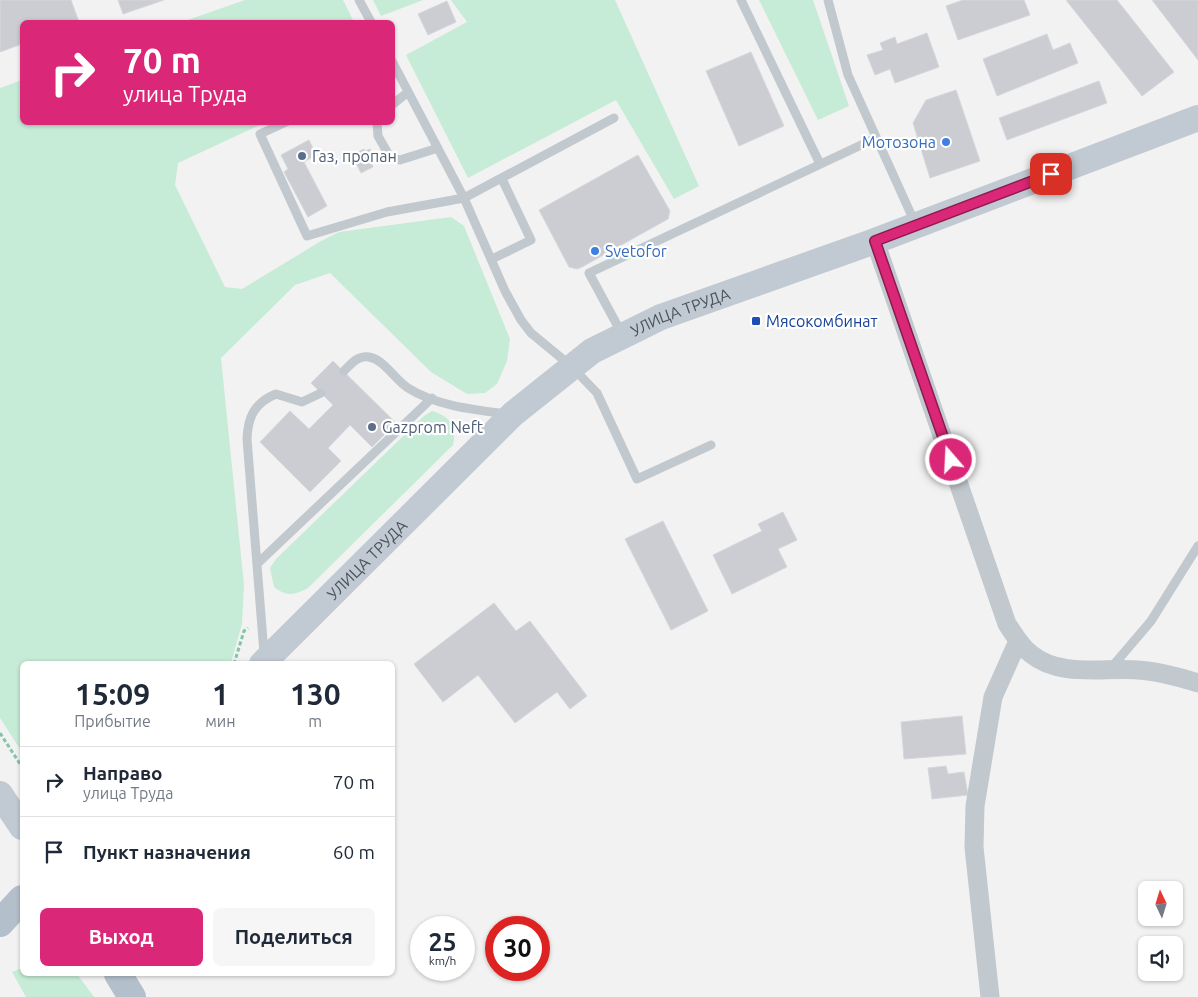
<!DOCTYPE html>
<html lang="ru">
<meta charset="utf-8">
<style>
:root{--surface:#fff;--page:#f6f6f7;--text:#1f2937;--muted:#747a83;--line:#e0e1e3;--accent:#db2777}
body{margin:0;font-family:Ubuntu,sans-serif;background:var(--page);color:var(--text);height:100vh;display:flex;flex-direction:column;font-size:19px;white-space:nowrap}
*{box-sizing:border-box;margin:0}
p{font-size:16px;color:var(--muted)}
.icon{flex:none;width:28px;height:28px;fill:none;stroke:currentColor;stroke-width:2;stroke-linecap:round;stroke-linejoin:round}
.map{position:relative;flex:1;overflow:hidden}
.panel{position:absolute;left:20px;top:661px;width:375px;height:315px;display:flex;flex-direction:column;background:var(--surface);border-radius:8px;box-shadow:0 1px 4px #0004}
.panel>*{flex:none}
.hud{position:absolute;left:20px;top:20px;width:375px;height:105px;border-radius:8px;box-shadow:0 1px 4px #0004;background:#db2777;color:#fff;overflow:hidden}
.needle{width:32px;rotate:356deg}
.controls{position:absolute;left:1138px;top:881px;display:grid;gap:10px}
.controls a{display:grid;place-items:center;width:45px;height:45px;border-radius:8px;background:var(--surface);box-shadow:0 1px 4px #0004;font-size:25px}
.speed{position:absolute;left:410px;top:916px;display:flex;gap:10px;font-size:25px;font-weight:700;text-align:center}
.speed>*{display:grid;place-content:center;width:65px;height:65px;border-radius:50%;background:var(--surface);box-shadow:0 1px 4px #0004;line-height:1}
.speed small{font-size:12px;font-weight:400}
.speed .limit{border:8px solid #d22;background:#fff;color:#111}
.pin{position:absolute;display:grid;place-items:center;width:42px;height:42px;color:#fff;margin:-21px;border-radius:10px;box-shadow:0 2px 8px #0006}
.me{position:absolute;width:55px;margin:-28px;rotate:341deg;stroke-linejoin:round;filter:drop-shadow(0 0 4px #0008)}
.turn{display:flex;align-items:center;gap:18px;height:105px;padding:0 20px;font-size:22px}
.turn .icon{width:65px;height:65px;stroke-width:2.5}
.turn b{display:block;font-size:35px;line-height:42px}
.eta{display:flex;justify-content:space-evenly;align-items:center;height:85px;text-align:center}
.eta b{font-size:30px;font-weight:600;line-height:35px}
.action{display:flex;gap:10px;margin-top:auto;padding:10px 20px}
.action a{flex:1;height:58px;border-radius:8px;background:var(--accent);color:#fff;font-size:20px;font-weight:600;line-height:58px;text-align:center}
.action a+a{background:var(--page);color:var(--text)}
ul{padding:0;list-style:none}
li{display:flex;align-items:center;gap:15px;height:70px;padding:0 20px;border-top:1px solid var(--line)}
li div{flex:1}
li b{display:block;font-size:19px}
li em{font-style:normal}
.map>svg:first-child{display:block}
.green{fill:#c6ebd6}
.building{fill:#cccdd3;stroke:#d6d7dc}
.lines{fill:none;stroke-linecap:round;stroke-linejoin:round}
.path{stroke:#81c6a8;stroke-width:3;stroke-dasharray:4 2.5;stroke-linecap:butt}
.lane{stroke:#c1c8ce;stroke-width:9}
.street{stroke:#c1c8ce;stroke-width:19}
.secondary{stroke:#c1c9d2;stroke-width:26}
.primary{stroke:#b4bfcc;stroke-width:28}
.route-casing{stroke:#8e194d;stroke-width:12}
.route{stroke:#db2777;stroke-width:9}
.shop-dot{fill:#3f7fe0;stroke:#fff;stroke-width:2}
.service-dot{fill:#5c6f8a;stroke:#fff;stroke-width:2}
.transit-dot{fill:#1a4fb4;stroke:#fff;stroke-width:2}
.labels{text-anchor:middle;stroke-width:4.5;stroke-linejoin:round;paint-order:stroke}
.shop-label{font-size:16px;fill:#366cbe;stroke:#fff;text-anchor:end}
.service-label{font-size:16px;fill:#4e5e75;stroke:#fff;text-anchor:start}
.street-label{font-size:16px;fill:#4b535d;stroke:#fff}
.transit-label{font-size:16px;fill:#164399;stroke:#fff;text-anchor:start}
</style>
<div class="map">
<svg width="1198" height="997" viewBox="0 0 1198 997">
<rect width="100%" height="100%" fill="#f3f2f2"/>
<path class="green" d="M245,0H343L354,22H182Z
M373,0H423L381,16Z
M451,0H615L699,186L674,199L616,100L468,178L406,55L467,22Z
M759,0H813L849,106L818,120Z
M22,80V122L264,123L178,163L175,185L225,287L242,289L321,241L339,232L451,217L464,226L510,339L507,361L497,384L485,393L467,394L431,372L330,273L295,285L221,358L244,585L242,624L231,663L22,664V752L0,718V88Z
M432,411C450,416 457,426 453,445L308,588C295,595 286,597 274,587L270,568L276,559L424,416Z
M22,968V974H77L94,997H26L12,972Z"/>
<path class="building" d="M0,0H71L79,22H22V44L0,52Z
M118,0H164L123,14Z
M963,0H1024L1030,15L958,40L946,6Z
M1066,0H1117L1174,72L1142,96Z
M1152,0H1198V60Z
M447,1L456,22L428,35L418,14Z
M927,33L939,67L895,83L890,69L875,75L867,55L883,50L880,43L895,37L897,44Z
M1047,34L1053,50L1070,43L1078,63L997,96L983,59Z
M751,52L784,126L739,146L706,71Z
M1099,81L1107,103L1007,140L999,118Z
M956,90L980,161L930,178L913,123L926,100Z
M309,140L316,155L304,162L327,206L308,217L284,172L288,169L281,155Z
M364,149L365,151L370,149L376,162L372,164L373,167L361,173L352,155Z
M638,155L670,211L668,219L582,267L577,269L569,267L539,210Z
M333,361L396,423L372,447L350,425L328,448L341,461L310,492L260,442L290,411L309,429L333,405L311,383Z
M783,512L797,540L778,549L787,567L732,594L713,555L762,531L758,524Z
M663,521L708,611L671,630L625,539Z
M494,603L516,631L530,621L587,696L570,709L557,692L515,723L478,675L443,702L414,664Z
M962,716L966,754L904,759L901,722Z
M946,766L948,774L964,772L968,795L932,799L928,768Z"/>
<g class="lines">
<path class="path" d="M234,664L244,631L248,628
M0,733L22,767"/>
<path class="lane" d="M359,0L371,22
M741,0L820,164
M828,0L848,75L915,223
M392,61L464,198L505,291L521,320L531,333L571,366L597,393L637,479L711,445
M392,105L408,92
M286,122L260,134L307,236L387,212L464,198L614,118
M377,122L378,136L390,157L400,160L438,148
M492,259L531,240L502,179
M622,334L589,273L876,138
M344,371C351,364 358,355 369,357C385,360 394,379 408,388C436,406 476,410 508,414
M258,563L432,398
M264,653L247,439C248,417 254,403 276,394L302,402L321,393
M1111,668L1151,621L1198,546"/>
<path class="street" d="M875,241L1007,624C1014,634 1021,647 1031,654C1060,678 1105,667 1138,670C1159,671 1179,677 1198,683
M990,997L974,847L975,806L993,697L1018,641"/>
<g class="secondary">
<path id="s1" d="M262,664L513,414L592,351L661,317L875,241L1198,118"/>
<path d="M0,794L22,827"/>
</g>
<path class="primary" d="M0,923L22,899
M118,974L132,997"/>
</g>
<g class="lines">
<g class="route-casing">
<path id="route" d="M951,460L875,241L1051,174"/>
</g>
<use href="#route" class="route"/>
</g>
<g class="shop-dot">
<circle cx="946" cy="142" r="5"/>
<circle cx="595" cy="251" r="5"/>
</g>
<g class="service-dot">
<circle cx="302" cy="156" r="5"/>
<circle cx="372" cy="427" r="5"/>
</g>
<rect class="transit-dot" x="751" y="316" width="10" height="10" rx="2.5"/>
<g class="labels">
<g class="shop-label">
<text x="936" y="148">Мотозона</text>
<text x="605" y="257" text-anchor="start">Svetofor</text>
</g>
<g class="service-label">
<text x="312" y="162">Газ, пропан</text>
<text x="382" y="433">Gazprom Neft</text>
</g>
<g class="street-label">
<text dy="6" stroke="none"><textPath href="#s1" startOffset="552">УЛИЦА ТРУДА</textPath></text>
<text dy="6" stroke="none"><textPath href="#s1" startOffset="148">УЛИЦА ТРУДА</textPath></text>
</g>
<g class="transit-label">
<text x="766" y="327">Мясокомбинат</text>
</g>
</g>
</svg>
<div class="controls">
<a><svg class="needle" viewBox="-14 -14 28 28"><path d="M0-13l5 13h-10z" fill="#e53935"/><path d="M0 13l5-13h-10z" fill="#747a83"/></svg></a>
<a><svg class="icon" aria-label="sound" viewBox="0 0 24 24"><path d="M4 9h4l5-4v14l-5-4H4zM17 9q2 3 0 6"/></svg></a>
</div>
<div class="speed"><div>25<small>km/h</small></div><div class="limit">30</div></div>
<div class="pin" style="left:1051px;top:174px;background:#d93025"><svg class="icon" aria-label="arrive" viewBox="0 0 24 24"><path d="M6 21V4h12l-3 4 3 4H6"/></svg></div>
<svg class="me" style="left:951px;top:460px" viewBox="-20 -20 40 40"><circle r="17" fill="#db2777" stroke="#fff" stroke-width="3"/><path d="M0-11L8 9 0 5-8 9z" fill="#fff"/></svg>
<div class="hud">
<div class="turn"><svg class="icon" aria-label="right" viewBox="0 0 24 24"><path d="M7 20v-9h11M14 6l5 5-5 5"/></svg><div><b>70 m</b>улица Труда</div></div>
</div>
<section class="panel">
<div class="eta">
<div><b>15:09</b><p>Прибытие</p></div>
<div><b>1</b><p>мин</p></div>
<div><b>130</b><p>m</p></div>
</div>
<ul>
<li><svg class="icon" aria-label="right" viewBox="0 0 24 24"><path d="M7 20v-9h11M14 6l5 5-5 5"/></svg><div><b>Направо</b><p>улица Труда</p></div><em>70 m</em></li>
<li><svg class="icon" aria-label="arrive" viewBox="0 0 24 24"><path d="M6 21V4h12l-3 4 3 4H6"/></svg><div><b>Пункт назначения</b></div><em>60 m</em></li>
</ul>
<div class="action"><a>Выход</a><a>Поделиться</a></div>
</section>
</div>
